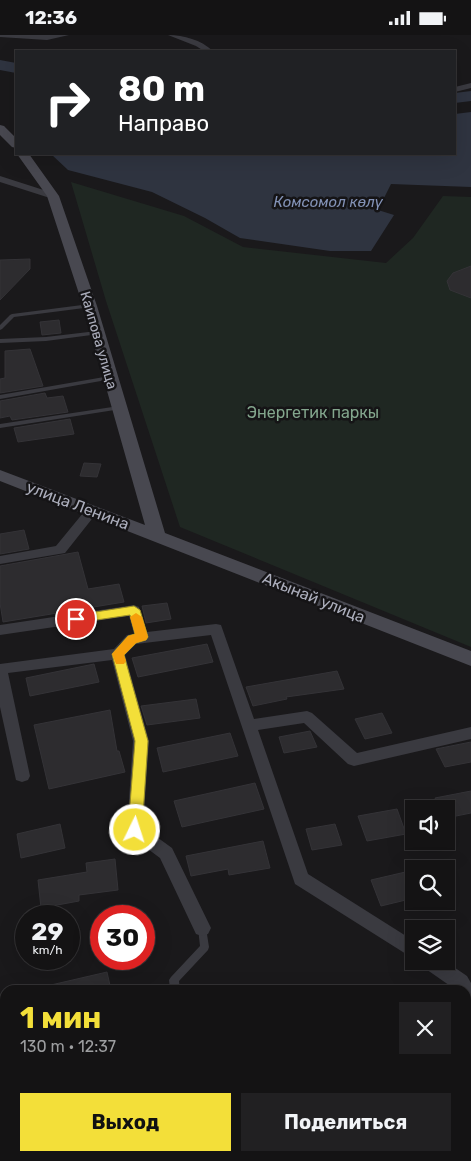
<!DOCTYPE html>
<html lang="ru">
<meta charset="utf-8">
<style>
:root{--surface:#141314;--page:#212022;--text:#f1f3f6;--muted:#9d9ea0;--line:#333234;--accent:#f3df39}
body{margin:0;font-family:Rubik,sans-serif;background:var(--page);color:var(--text);height:100vh;display:flex;flex-direction:column;font-size:19px;white-space:nowrap}
*{box-sizing:border-box;margin:0}
p{font-size:16px;color:var(--muted)}
.icon{flex:none;width:28px;height:28px;fill:none;stroke:currentColor;stroke-width:2;stroke-linecap:round;stroke-linejoin:round}
.map{position:relative;flex:1;overflow:hidden}
.side{position:absolute;left:0px;top:950px;width:471px;height:176px;display:flex;flex-direction:column;background:var(--surface);border-radius:15px 15px 0 0;box-shadow:0 5px 20px #0002,0 0 0 1px var(--line)}
.side>*{flex:none}
.guide{position:absolute;left:15px;top:15px;width:441px;height:105px;border-radius:0px;box-shadow:0 5px 20px #0002,0 0 0 1px var(--line);background:#202124;color:#fff;overflow:hidden}
.controls{position:absolute;left:405px;top:765px;display:grid;gap:10px}
.controls a{display:grid;place-items:center;width:50px;height:50px;border-radius:0px;background:var(--surface);box-shadow:0 5px 20px #0002,0 0 0 1px var(--line);font-size:25px}
.speed{position:absolute;left:15px;top:870px;display:flex;gap:10px;font-size:25px;font-weight:700;text-align:center}
.speed>*{display:grid;place-content:center;width:65px;height:65px;border-radius:50%;background:var(--surface);box-shadow:0 5px 20px #0002,0 0 0 1px var(--line);line-height:1}
.speed small{font-size:12px;font-weight:400}
.speed .limit{border:8px solid #d22;background:#fff;color:#111}
.pin{position:absolute;display:grid;place-items:center;width:42px;height:42px;color:#fff;margin:-21px;border:2px solid #fff;border-radius:50%;box-shadow:0 1px 5px #0007}
.me{position:absolute;width:55px;margin:-28px;rotate:4deg;stroke-linejoin:round;filter:drop-shadow(0 0 4px #0008)}
.turn{display:flex;align-items:center;gap:18px;height:105px;padding:0 20px;font-size:22px}
.turn .icon{width:65px;height:65px;stroke-width:2.5}
.turn b{display:block;font-size:35px;line-height:42px}
.round{display:grid;place-items:center;flex:none;width:52px;height:52px;border-radius:0px;background:var(--page)}
.head{display:flex;align-items:center;justify-content:space-between;height:85px;padding:0 20px}
h1{font-size:30px;font-weight:700;line-height:38px;color:var(--accent)}
.primary-button{display:flex;gap:10px;margin-top:auto;padding:10px 20px}
.primary-button a{flex:1;height:58px;border-radius:0px;background:var(--accent);color:#111;font-size:20px;font-weight:700;line-height:58px;text-align:center}
.primary-button a+a{background:var(--page);color:var(--text)}
.status{display:flex;justify-content:space-between;align-items:center;height:35px;padding:0 25px;background:var(--surface);direction:ltr}
.status svg{height:14px;fill:currentColor}
.map>svg:first-child{display:block}
.green{fill:#1f2722}
.water{fill:#2f3440}
.lines{fill:none;stroke-linecap:round;stroke-linejoin:round}
.river{fill:#2f3440;fill-rule:evenodd}
.building{fill:#2d2c2f;stroke:#343337}
.service{fill:#3a3a40;fill-rule:evenodd}
.minor{fill:#3a3a40;fill-rule:evenodd}
.secondary{fill:#484850;fill-rule:evenodd}
.route{fill:#f3df39;stroke:#9e9125}
.slow{fill:#f59e0b}
.labels{text-anchor:middle;stroke-width:5;stroke-linejoin:round;paint-order:stroke}
.far-street-label{font-size:14px;fill:#abadbb;stroke:#151416}
.far-water-label{font-size:15px;font-style:italic;fill:#8392b6;stroke:#151416}
.park-label{font-size:16px;fill:#83a68d;stroke:#151416}
.street-label{font-size:16px;fill:#abadbb;stroke:#151416}
</style>
<div class="status"><b>12:36</b><svg viewBox="0 0 49 12"><path d="M0 12V9h3v3zM5 12V6h3v6zM10 12V3h3v9zM15 12V0h3v12zM26 1h20v11H26zM47 4h2v5h-2z"/></svg></div>
<div class="map">
<svg width="471" height="1126" viewBox="0 0 471 1126">
<rect width="100%" height="100%" fill="#1a191b"/>
<path class="green" d="M71,147L184,181L243,212L386,228L413,203L443,161L471,162V612L180,492L106,266Z"/>
<path class="water" d="M471,77V152L391,149L378,175L394,180L371,216H330L240,203L205,183L152,157L68,135L51,119H455V79Z"/>
<g class="lines">
<path class="river" d="M0,25L16,28V38L0,35Z
M471,56V66L455,68V58Z"/>
</g>
<path class="building" d="M30,224V234L0,265V225Z
M471,231V263L450,255L447,246L453,238Z
M59,285L61,298L42,300L40,287Z
M30,314L43,351L0,358V344L5,343V316Z
M45,358L47,363L63,361L68,377L12,385L10,381L0,383V366Z
M70,384L74,399L18,407L14,393Z
M84,428L101,429L97,442L80,441Z
M24,495L29,514L0,519V499Z
M78,517L88,554L119,549L124,567L3,587L0,568V531Z
M167,568L171,584L146,588L142,571Z
M207,609L213,627L138,642L132,623Z
M94,629L99,647L30,661L26,643Z
M337,636L344,654L286,662L287,664L253,671L246,652Z
M196,664L200,683L147,690L141,671Z
M110,675L117,716H119L125,737L49,754L34,690Z
M382,678L392,698L365,704L355,684Z
M310,696L317,712L284,718L279,702Z
M230,698L238,721L163,737L157,713Z
M471,707V727L445,732L436,714Z
M255,748L264,774L182,792L174,766Z
M471,756V778L446,783V774H439L435,763Z
M397,774L406,799L367,806L358,781Z
M60,789L65,813L21,823L17,799Z
M335,789L342,810L312,815L306,794Z
M263,806L270,833L229,840L228,834L191,841L186,821Z
M115,824L118,855L79,860V866L41,873L38,845L87,837L86,828Z
M414,835V863L381,871L371,845Z
M107,937L111,955H52L51,950Z"/>
<g class="lines">
<path class="service" d="M90,269L93,271L92,272L14,282L2,294L0,295V290L10,280L12,279Z
M97,296L99,297V299L46,306L0,308V304L46,302Z
M110,341L112,342V344L0,364V360Z
M119,371L122,373L121,374L0,393V389Z
M202,889L205,890L206,893L209,912L208,915L179,946L180,955H170L169,945L171,942L200,911L198,893L199,890Z"/>
<path class="minor" d="M0,0H69L47,5L0,2Z
M168,0C184,0 201,5 213,16H204L196,11Z
M471,48V53L455,57V52Z
M0,141L56,159L58,161L53,164L0,147Z
M93,471L99,475L65,518L0,529V521L56,511L88,472Z
M134,570L139,572L147,597L216,589L221,590L254,684L307,676L312,678L357,718L471,692V704L354,731L348,729L304,688L258,695L308,839L414,906V924L295,849L211,600L136,609L125,620L149,706L143,792L172,813L211,893L208,899L202,901L196,899L160,823L129,800L127,795L133,706L112,625L8,638L30,741L28,745L22,747L16,745L0,672V629L114,614L127,600L134,599L129,581L0,600V590Z
M420,926H445L467,941L471,948V961L466,963V955H456L423,932Z
M5,1072V1092L0,1094V1074Z
M140,1121H168L166,1126H138Z
M200,1121H220L222,1126H202Z"/>
<path class="secondary" d="M0,90L4,91L16,103V113L12,112L0,100Z
M17,119H29L59,161L97,271L165,498L471,616V631L0,446V435L145,490L83,271L47,161Z"/>
</g>
<path class="route" d="M134,571L140,575L148,602L146,605L136,608L124,620L148,706L142,795L140,799L135,801L130,799L128,795L135,706L112,619L128,601L135,599L130,580L76,588L71,584L76,580Z"/>
<path class="slow" d="M136,578L142,582L148,602L146,605L136,608L124,620L126,626L124,629H116L112,619L128,601L135,599L130,582Z"/>
<g class="labels">
<g class="far-street-label">
<text transform="translate(99 305) rotate(74)" y="5">Каипова улица</text>
</g>
<g class="far-water-label">
<text x="328" y="172">Комсомол көлү</text>
</g>
<g class="park-label">
<text x="313" y="383">Энергетик паркы</text>
</g>
<g class="street-label">
<text transform="translate(78 470) rotate(21)" y="6">улица Ленина</text>
<text transform="translate(314 562) rotate(22)" y="6">Акынай улица</text>
</g>
</g>
</svg>
<div class="controls">
<a><svg class="icon" aria-label="sound" viewBox="0 0 24 24"><path d="M4 9h4l5-4v14l-5-4H4zM17 9q2 3 0 6"/></svg></a>
<a><svg class="icon" aria-label="search" viewBox="0 0 24 24"><circle cx="10" cy="10" r="6"/><path d="M15 15l6 6"/></svg></a>
<a><svg class="icon" aria-label="layers" viewBox="0 0 24 24"><path d="M12 4l9 5-9 5-9-5zM3 14l9 5 9-5"/></svg></a>
</div>
<div class="speed"><div>29<small>km/h</small></div><div class="limit">30</div></div>
<div class="pin" style="left:76px;top:584px;background:#d93025"><svg class="icon" aria-label="arrive" viewBox="0 0 24 24"><path d="M6 21V4h12l-3 4 3 4H6"/></svg></div>
<svg class="me" style="left:135px;top:795px" viewBox="-20 -20 40 40"><circle r="17" fill="#f3df39" stroke="#fff" stroke-width="3"/><path d="M0-11L8 9 0 5-8 9z" fill="#fff"/></svg>
<div class="guide">
<div class="turn"><svg class="icon" aria-label="right" viewBox="0 0 24 24"><path d="M7 20v-9h11M14 6l5 5-5 5"/></svg><div><b>80 m</b>Направо</div></div>
</div>
<section class="side">
<div class="head"><div><h1>1 мин</h1><p>130 m · 12:37</p></div><a class="round"><svg class="icon" aria-label="close" viewBox="0 0 24 24"><path d="M6 6l12 12M18 6L6 18"/></svg></a></div>
<div class="primary-button"><a>Выход</a><a>Поделиться</a></div>
</section>
</div>
